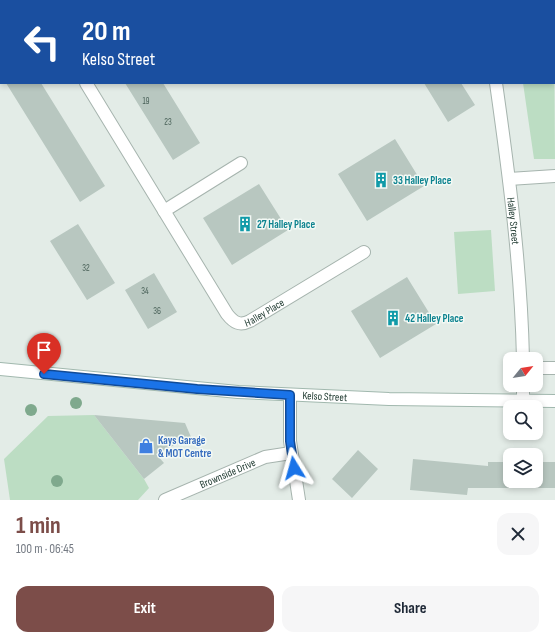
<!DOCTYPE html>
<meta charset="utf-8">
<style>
:root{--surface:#fff;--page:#f6f6f7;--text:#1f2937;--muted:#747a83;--accent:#7c4d49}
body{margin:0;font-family:"Sofia Sans Condensed",sans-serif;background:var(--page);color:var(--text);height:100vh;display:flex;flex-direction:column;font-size:15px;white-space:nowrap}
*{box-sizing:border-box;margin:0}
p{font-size:13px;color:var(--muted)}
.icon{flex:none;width:22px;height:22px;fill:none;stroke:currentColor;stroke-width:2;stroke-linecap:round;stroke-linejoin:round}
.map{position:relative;height:500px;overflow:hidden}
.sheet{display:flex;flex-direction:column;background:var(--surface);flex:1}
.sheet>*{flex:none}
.top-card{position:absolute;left:0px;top:0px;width:555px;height:84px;box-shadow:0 2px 6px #0003;background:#1a4fa0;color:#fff;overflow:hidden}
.needle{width:26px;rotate:60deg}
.buttons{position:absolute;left:503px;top:352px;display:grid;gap:8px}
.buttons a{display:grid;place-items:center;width:40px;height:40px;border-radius:8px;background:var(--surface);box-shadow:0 2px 6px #0003;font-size:20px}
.pin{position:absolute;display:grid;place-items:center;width:34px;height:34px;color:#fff;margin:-41px -17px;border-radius:50% 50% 50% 0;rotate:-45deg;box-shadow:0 0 4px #0007}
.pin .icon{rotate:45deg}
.me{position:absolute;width:44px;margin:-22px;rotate:352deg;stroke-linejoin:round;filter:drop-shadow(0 0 3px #0008)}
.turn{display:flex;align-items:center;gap:14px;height:84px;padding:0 16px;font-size:18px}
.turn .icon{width:52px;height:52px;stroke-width:2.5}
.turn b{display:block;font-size:28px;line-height:34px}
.round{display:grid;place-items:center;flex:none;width:42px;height:42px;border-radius:12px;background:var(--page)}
.headline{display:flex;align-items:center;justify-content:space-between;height:68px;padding:0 16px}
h1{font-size:24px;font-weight:700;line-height:30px;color:var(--accent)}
.button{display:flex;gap:8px;margin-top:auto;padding:8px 16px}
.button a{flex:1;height:46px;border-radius:12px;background:var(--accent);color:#fff;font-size:16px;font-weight:700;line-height:46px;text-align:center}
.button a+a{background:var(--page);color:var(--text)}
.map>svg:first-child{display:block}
.green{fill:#bcddc3}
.building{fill:#b8c7c0}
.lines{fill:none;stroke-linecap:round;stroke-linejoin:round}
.street-casing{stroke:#a6b4ae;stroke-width:14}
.secondary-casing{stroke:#a1b8ae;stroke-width:14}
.street{stroke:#fff;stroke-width:12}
.secondary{stroke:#fff;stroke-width:12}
.tree{fill:#7fa98d}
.route-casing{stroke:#114b97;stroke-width:10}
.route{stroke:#1a73e8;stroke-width:7}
.labels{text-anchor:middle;stroke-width:3;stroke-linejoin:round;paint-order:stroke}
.number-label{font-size:9px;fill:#486057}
.culture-label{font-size:11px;font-weight:bold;fill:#0d838f;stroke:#f3f9f5;text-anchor:start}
.street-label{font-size:11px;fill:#233d34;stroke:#f3f9f5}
.shop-label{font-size:11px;font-weight:bold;fill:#366cbe;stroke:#f3f9f5;text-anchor:start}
</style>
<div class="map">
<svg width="555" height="500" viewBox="0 0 555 500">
<rect width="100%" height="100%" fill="#e3ece7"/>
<path class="green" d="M554,13L555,159H534L523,83H554Z
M491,230L495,291L458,294L454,232Z
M94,415L144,479L149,488L138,500H10L4,459L48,416Z"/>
<path class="building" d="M6,83H41L105,186L80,202Z
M125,83H163L200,143L173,160Z
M424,83H461L475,105L448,122Z
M395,139L424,186L367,221L338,174Z
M259,184L288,230L232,265L203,218Z
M78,224L115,283L87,300L50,241Z
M154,273L177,312L148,329L125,290Z
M407,277L436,324L380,358L351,311Z
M94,415L185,423L191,437L156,454L164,463L144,479Z
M358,450L378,469L352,498L332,479Z
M413,459L488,466V462H510V481H536V462H555V488H468L467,495L410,490Z"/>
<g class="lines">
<g class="street-casing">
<g id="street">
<path d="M39,0V1"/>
<path d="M485,0V1"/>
<path id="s1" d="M86,83L227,314C234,323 240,326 250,321L364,252"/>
<path id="s2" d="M496,83C509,175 521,266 523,359"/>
<path d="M509,179L555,176"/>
<path d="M164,211L241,163"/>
<path d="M536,368H555"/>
<path d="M290,395V441L299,500"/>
<path d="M523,401V385"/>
<path id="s3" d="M165,500L265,457L291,453"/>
</g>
</g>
<g class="secondary-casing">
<g id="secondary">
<path id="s4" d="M0,369L238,392L389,399L555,401"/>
</g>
</g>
<use href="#street" class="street"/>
<use href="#secondary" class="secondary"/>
</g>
<g class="tree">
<circle cx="76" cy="403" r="6"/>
<circle cx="31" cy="410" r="6"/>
<circle cx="57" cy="481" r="6"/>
</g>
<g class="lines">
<g class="route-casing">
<path id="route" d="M44,374L197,389L290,395V441L294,468"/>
</g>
<use href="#route" class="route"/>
</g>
<defs>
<g id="building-bare" transform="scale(1.2)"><path d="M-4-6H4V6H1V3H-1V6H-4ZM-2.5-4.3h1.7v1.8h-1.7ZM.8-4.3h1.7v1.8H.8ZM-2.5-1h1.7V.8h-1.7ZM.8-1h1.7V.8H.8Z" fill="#0f9aa8" stroke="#f3f9f5" stroke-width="2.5" paint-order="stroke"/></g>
<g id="shop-bare" transform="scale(1.2)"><path d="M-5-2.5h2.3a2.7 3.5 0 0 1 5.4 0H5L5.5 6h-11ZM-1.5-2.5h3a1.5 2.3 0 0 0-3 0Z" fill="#3f7fe0" stroke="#f3f9f5" stroke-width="2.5" paint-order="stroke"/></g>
</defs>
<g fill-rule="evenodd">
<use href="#building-bare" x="381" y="180"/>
<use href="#building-bare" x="245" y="224"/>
<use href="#building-bare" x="393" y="318"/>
<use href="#shop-bare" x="146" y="446"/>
</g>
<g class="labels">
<g class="number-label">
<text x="146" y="104">19</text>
<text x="168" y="125">23</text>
<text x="86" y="271">32</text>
<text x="145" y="294">34</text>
<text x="157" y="314">36</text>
</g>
<g class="culture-label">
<text x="393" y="184">33 Halley Place</text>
<text x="257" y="228">27 Halley Place</text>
<text x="405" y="322">42 Halley Place</text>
</g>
<g class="street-label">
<text dy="4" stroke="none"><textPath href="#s2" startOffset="139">Halley Street</textPath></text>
<text dy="4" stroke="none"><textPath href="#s1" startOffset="314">Halley Place</textPath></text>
<text dy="4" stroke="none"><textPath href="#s4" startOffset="326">Kelso Street</textPath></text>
<text dy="4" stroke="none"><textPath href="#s3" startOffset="68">Brownside Drive</textPath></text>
</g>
<g class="shop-label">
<text x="158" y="444">Kays Garage<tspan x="158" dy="13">&amp; MOT Centre</tspan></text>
</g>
</g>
</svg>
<div class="buttons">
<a><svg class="needle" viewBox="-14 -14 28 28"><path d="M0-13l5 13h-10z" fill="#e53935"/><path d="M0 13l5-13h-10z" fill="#747a83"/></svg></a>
<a><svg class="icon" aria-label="search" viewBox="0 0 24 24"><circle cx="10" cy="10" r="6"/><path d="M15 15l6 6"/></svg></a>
<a><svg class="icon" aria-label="layers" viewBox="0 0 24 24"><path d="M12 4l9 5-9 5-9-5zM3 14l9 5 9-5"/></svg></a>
</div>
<div class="pin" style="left:44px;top:374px;background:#d93025"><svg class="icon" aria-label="arrive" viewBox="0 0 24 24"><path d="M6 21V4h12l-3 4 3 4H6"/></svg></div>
<svg class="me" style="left:294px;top:468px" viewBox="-20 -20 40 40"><path d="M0-17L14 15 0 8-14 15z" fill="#1a73e8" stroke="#fff" stroke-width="4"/></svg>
<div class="top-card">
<div class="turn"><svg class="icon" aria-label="left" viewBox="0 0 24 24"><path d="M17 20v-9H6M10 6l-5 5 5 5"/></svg><div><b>20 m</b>Kelso Street</div></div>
</div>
</div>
<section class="sheet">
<div class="headline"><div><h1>1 min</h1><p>100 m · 06:45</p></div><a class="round"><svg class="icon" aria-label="close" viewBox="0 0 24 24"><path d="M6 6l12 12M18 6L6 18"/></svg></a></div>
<div class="button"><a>Exit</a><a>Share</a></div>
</section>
